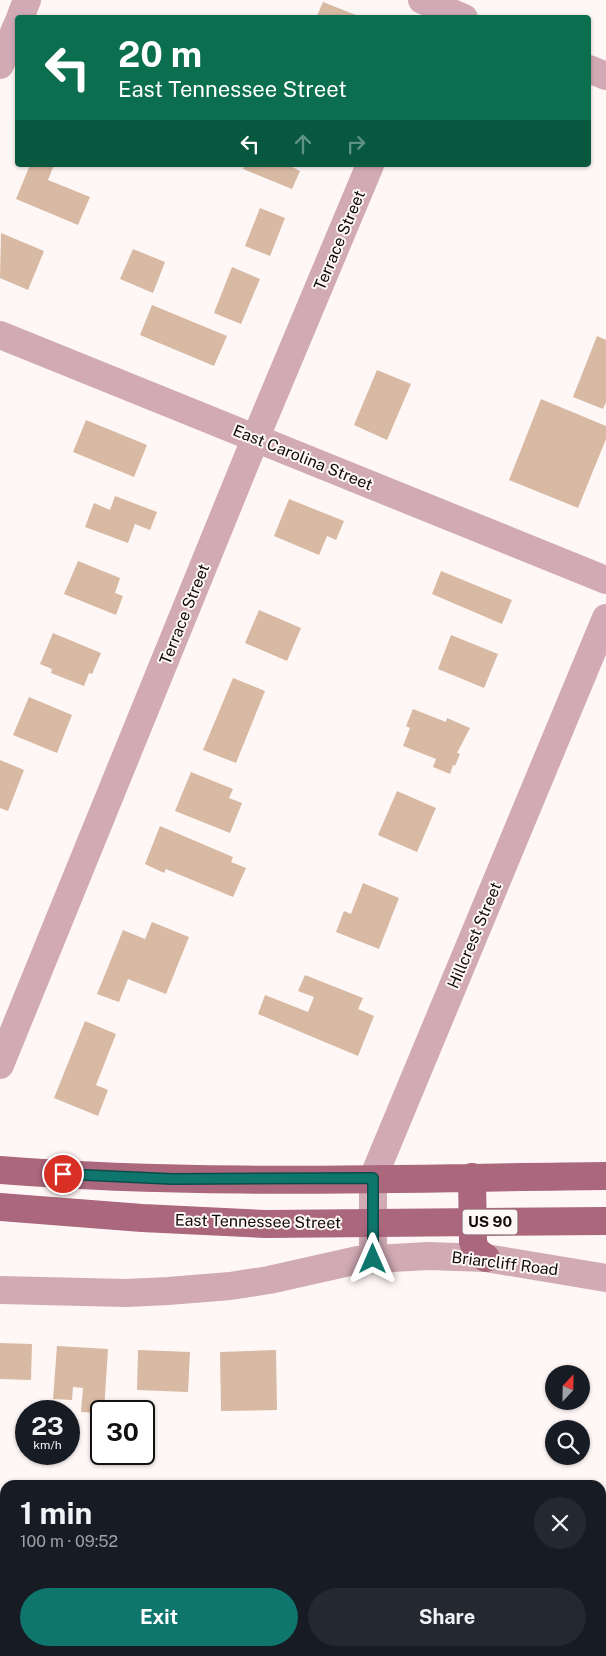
<!DOCTYPE html>
<meta charset="utf-8">
<style>
:root{--surface:#171b24;--page:#242831;--text:#f1f3f6;--muted:#9ea1a6;--accent:#0f766e}
body{margin:0;font-family:"Public Sans",sans-serif;background:var(--page);color:var(--text);height:100vh;display:flex;flex-direction:column;font-size:19px;white-space:nowrap}
*{box-sizing:border-box;margin:0}
p{font-size:16px;color:var(--muted)}
.icon{flex:none;width:28px;height:28px;fill:none;stroke:currentColor;stroke-width:2;stroke-linecap:round;stroke-linejoin:round}
.map{position:relative;flex:1;overflow:hidden}
.details{position:absolute;left:0px;top:1480px;width:606px;height:176px;display:flex;flex-direction:column;background:var(--surface);border-radius:15px 15px 0 0;box-shadow:0 1px 4px #0004}
.details>*{flex:none}
.banner{position:absolute;left:15px;top:15px;width:576px;height:152px;border-radius:5px;box-shadow:0 1px 4px #0004;background:#0b6e4f;color:#fff;overflow:hidden}
.needle{width:32px;rotate:22deg}
.buttons{position:absolute;left:545px;top:1365px;display:grid;gap:10px}
.buttons a{display:grid;place-items:center;width:45px;height:45px;border-radius:50%;background:var(--surface);box-shadow:0 1px 4px #0004;font-size:25px}
.speed{position:absolute;left:15px;top:1400px;display:flex;gap:10px;font-size:25px;font-weight:700;text-align:center}
.speed>*{display:grid;place-content:center;width:65px;height:65px;border-radius:50%;background:var(--surface);box-shadow:0 1px 4px #0004;line-height:1}
.speed small{font-size:12px;font-weight:400}
.speed .limit{border:2px solid #111;border-radius:8px;background:#fff;color:#111}
.pin{position:absolute;display:grid;place-items:center;width:42px;height:42px;color:#fff;margin:-21px;border:2px solid #fff;border-radius:50%;box-shadow:0 1px 5px #0007}
.me{position:absolute;width:55px;margin:-28px;rotate:0deg;stroke-linejoin:round;filter:drop-shadow(0 0 4px #0008)}
.turn{display:flex;align-items:center;gap:18px;height:105px;padding:0 20px;font-size:22px}
.turn .icon{width:65px;height:65px;stroke-width:2.5}
.turn b{display:block;font-size:35px;line-height:42px}
.lanes{display:flex;align-items:center;height:48px;padding:0 20px;background:#0003;justify-content:center;gap:25px;direction:ltr}
.lanes .off{opacity:.35}
.round{display:grid;place-items:center;flex:none;width:52px;height:52px;border-radius:26px;background:var(--page)}
.overview{display:flex;align-items:center;justify-content:space-between;height:85px;padding:0 20px}
h1{font-size:30px;font-weight:700;line-height:38px}
.action{display:flex;gap:10px;margin-top:auto;padding:10px 20px}
.action a{flex:1;height:58px;border-radius:30px;background:var(--accent);color:#fff;font-size:20px;font-weight:700;line-height:58px;text-align:center}
.action a+a{background:var(--page);color:var(--text)}
.map>svg:first-child{display:block}
.building{fill:#d8b9a3}
.lines{fill:none;stroke-linecap:round;stroke-linejoin:round}
.street{stroke:#d1aab5;stroke-width:28}
.primary{stroke:#aa677d;stroke-width:28}
.rail{stroke:#5c5756;stroke-width:4;stroke-dasharray:2.5 5;stroke-linecap:butt}
.route-casing{stroke:#0a4d48;stroke-width:12}
.route{stroke:#0f766e;stroke-width:9}
.labels{text-anchor:middle;stroke-width:4;stroke-linejoin:round;paint-order:stroke}
.shield{fill:#fff7f5;stroke:#575251;stroke-width:1}
.shield-label{font-size:15px;font-weight:bold;fill:#0f0b0b}
.street-label{font-size:16px;fill:#0f0b0b;stroke:#fff7f5}
</style>
<div class="map">
<svg width="606" height="1656" viewBox="0 0 606 1656">
<rect width="100%" height="100%" fill="#fff7f5"/>
<path class="building" d="M323,2L361,17V18H316Z
M30,165H54L48,180L90,197L78,225L16,199Z
M245,165H290V166L300,171L292,189L243,169Z
M260,208L285,218L270,256L245,246Z
M1,233L44,251L28,290L0,278Z
M133,249L165,262L153,293L120,279Z
M232,267L260,279L241,324L214,313Z
M152,305L227,336L214,366L140,335Z
M597,336L606,340V402L603,409L573,397Z
M377,370L411,384L387,440L354,425Z
M541,399L606,426V439L578,508L509,480Z
M86,420L147,445L134,477L73,452Z
M115,496L157,512L150,530L135,524L128,543L85,527L94,503L110,510Z
M289,499L344,521L336,540L327,536L319,555L274,536Z
M78,561L120,578L115,593L123,596L116,615L64,594Z
M441,571L512,600L502,624L432,594Z
M259,610L301,628L287,661L245,643Z
M53,633L101,653L92,674L89,673L84,686L51,673L52,669L40,664Z
M451,635L498,654L484,688L438,669Z
M233,678L265,691L236,763L203,750Z
M29,697L72,715L57,753L13,735Z
M413,709L446,722L447,718L470,728L457,753L460,754L455,766L453,765L450,774L433,767L436,759L403,746L410,728L406,726Z
M0,760L24,770L8,811L0,808Z
M191,772L233,789L229,798L242,803L230,833L175,811Z
M397,791L436,808L417,852L378,835Z
M160,826L233,857L231,862L246,868L233,897L166,869L164,873L145,864Z
M363,883L399,898L379,949L336,932L344,911L351,914Z
M152,922L189,937L166,994L128,979L119,1002L97,994L123,930L145,939Z
M305,975L363,998L358,1009L374,1016L358,1056L258,1014L265,995L308,1012L314,997L298,991Z
M85,1021L116,1034L96,1085L108,1090L98,1116L54,1098Z
M0,1343L32,1344L31,1380L0,1379Z
M57,1346L108,1349L104,1411H101V1413L81,1412L83,1388L73,1387L72,1400L53,1399Z
M138,1350L190,1352L188,1392L137,1390Z
M276,1350L277,1410L221,1411L220,1352Z"/>
<g class="lines">
<path class="street" d="M422,0L464,18
M20,18L27,0
M0,65L18,23
M589,69L606,76
M0,335L606,580
M0,1065L256,437L370,165
M373,1259V1178L606,618
M0,1290L126,1293L168,1291L230,1286L269,1280L358,1260L428,1256L486,1258L606,1278"/>
<path class="primary" d="M0,1170C202,1186 404,1178 606,1176
M472,1177L473,1242L476,1251L486,1258
M0,1207L142,1218L265,1224L606,1221"/>
<path class="rail" d="M0,1650H5
M257,1651L338,1656"/>
</g>
<g class="lines">
<g class="route-casing">
<path id="route" d="M63,1174L172,1179L373,1178V1259"/>
</g>
<use href="#route" class="route"/>
</g>
<g class="labels">
<rect class="shield" x="462.5" y="1209.5" width="55" height="25" rx="4"/>
<g class="shield-label">
<text x="490" y="1227">US 90</text>
</g>
<g class="street-label">
<text transform="translate(339 240) rotate(-67)" y="6">Terrace Street</text>
<text transform="translate(303 457) rotate(22)" y="6">East Carolina Street</text>
<text transform="translate(184 614) rotate(-68)" y="6">Terrace Street</text>
<text transform="translate(474 935) rotate(-67)" y="6">Hillcrest Street</text>
<text transform="translate(258 1221) rotate(1)" y="6">East Tennessee Street</text>
<text transform="translate(505 1263) rotate(7)" y="6">Briarcliff Road</text>
</g>
</g>
</svg>
<div class="buttons">
<a><svg class="needle" viewBox="-14 -14 28 28"><path d="M0-13l5 13h-10z" fill="#e53935"/><path d="M0 13l5-13h-10z" fill="#9ea1a6"/></svg></a>
<a><svg class="icon" aria-label="search" viewBox="0 0 24 24"><circle cx="10" cy="10" r="6"/><path d="M15 15l6 6"/></svg></a>
</div>
<div class="speed"><div>23<small>km/h</small></div><div class="limit">30</div></div>
<div class="pin" style="left:63px;top:1174px;background:#d93025"><svg class="icon" aria-label="arrive" viewBox="0 0 24 24"><path d="M6 21V4h12l-3 4 3 4H6"/></svg></div>
<svg class="me" style="left:373px;top:1259px" viewBox="-20 -20 40 40"><path d="M0-17L14 15 0 8-14 15z" fill="#0f766e" stroke="#fff" stroke-width="4"/></svg>
<div class="banner">
<div class="turn"><svg class="icon" aria-label="left" viewBox="0 0 24 24"><path d="M17 20v-9H6M10 6l-5 5 5 5"/></svg><div><b>20 m</b>East Tennessee Street</div></div>
<div class="lanes"><svg class="icon" aria-label="left" viewBox="0 0 24 24"><path d="M17 20v-9H6M10 6l-5 5 5 5"/></svg><svg class="icon off" aria-label="ahead" viewBox="0 0 24 24"><path d="M12 20V5M6 11l6-6 6 6"/></svg><svg class="icon off" aria-label="right" viewBox="0 0 24 24"><path d="M7 20v-9h11M14 6l5 5-5 5"/></svg></div>
</div>
<section class="details">
<div class="overview"><div><h1>1 min</h1><p>100 m · 09:52</p></div><a class="round"><svg class="icon" aria-label="close" viewBox="0 0 24 24"><path d="M6 6l12 12M18 6L6 18"/></svg></a></div>
<div class="action"><a>Exit</a><a>Share</a></div>
</section>
</div>
